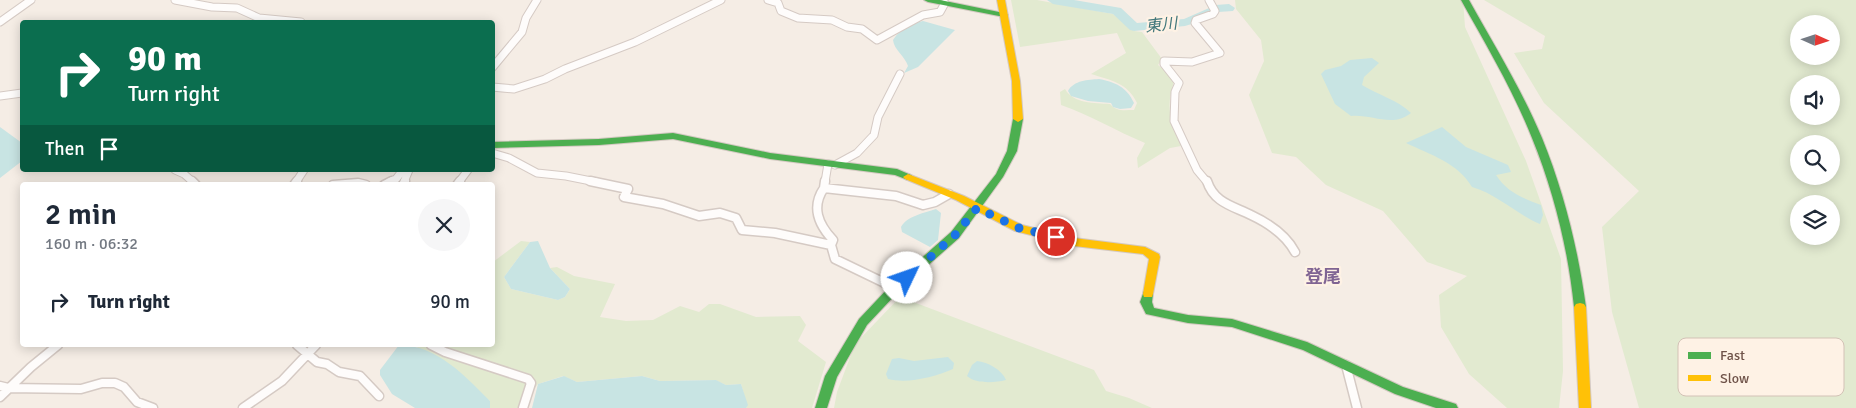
<!DOCTYPE html>
<meta charset="utf-8">
<style>
:root{--surface:#fff;--page:#f6f6f7;--text:#1f2937;--muted:#747a83}
body{margin:0;font-family:Signika,"Noto Sans JP",sans-serif;background:var(--page);color:var(--text);height:100vh;display:flex;flex-direction:column;font-size:19px;white-space:nowrap}
*{box-sizing:border-box;margin:0}
p{font-size:16px;color:var(--muted)}
.icon{flex:none;width:28px;height:28px;fill:none;stroke:currentColor;stroke-width:2;stroke-linecap:round;stroke-linejoin:round}
.map{position:relative;flex:1;overflow:hidden}
.details{position:absolute;left:20px;top:182px;width:475px;height:165px;display:flex;flex-direction:column;background:var(--surface);border-radius:5px;box-shadow:0 2px 12px #0003}
.details>*{flex:none}
.top-card{position:absolute;left:20px;top:20px;width:475px;height:152px;border-radius:5px;box-shadow:0 2px 12px #0003;background:#0b6e4f;color:#fff;overflow:hidden}
.needle{width:32px;rotate:93deg}
.buttons{position:absolute;left:1790px;top:15px;display:grid;gap:10px}
.buttons a{display:grid;place-items:center;width:50px;height:50px;border-radius:50%;background:var(--surface);box-shadow:0 2px 12px #0003;font-size:25px}
.pin{position:absolute;display:grid;place-items:center;width:42px;height:42px;color:#fff;margin:-21px;border:2px solid #fff;border-radius:50%;box-shadow:0 1px 5px #0007}
.me{position:absolute;width:55px;margin:-28px;rotate:48deg;stroke-linejoin:round;filter:drop-shadow(0 0 4px #0008)}
.turn{display:flex;align-items:center;gap:18px;height:105px;padding:0 25px;font-size:22px}
.turn .icon{width:65px;height:65px;stroke-width:2.5}
.turn b{display:block;font-size:35px;line-height:42px}
.then{display:flex;align-items:center;height:48px;padding:0 25px;background:#0003;gap:10px;font-size:19px}
.round{display:grid;place-items:center;flex:none;width:52px;height:52px;border-radius:26px;background:var(--page)}
.summary{display:flex;align-items:center;justify-content:space-between;height:85px;padding:0 25px}
h1{font-size:30px;font-weight:600;line-height:38px}
ul{padding:0;list-style:none}
li{display:flex;align-items:center;gap:15px;height:70px;padding:0 25px}
li div{flex:1}
li b{display:block;font-size:19px}
li em{font-style:normal}
.map>svg:first-child{display:block}
.green{fill:#e2ead0;fill-rule:evenodd}
.water{fill:#c8e4e3}
.lines{fill:none;stroke-linecap:round;stroke-linejoin:round}
.river{fill:#c8e4e3;fill-rule:evenodd}
.street-far1-casing{stroke:#d5cac4;stroke-width:9}
.street-casing{stroke:#d5cac4;stroke-width:11}
.fast-casing{stroke:#d4c9c2;stroke-width:2}
.slow-casing{stroke:#d4c9c2;stroke-width:2}
.street-far1{stroke:#fefcfb;stroke-width:7}
.street{stroke:#fefcfb;stroke-width:8}
.fast{fill:#4caf50;fill-rule:evenodd}
.slow{fill:#ffc107;fill-rule:evenodd}
.route{stroke:#1a73e8;stroke-width:9;stroke-dasharray:0 16.2}
.labels{text-anchor:middle;stroke-width:4.5;stroke-linejoin:round;paint-order:stroke}
.water-label{font-size:16px;font-style:italic;fill:#41777b;stroke:#fef2e5}
.quarter-label{font-size:18px;font-weight:bold;fill:#7f6493;stroke:#fef2e5}
.key{fill:#fef2e5;stroke:#d3c2b6;stroke-width:1}
.key-label{font-size:14px;fill:#6f5349}
</style>
<div class="map">
<svg width="1856" height="408" viewBox="0 0 1856 408">
<rect width="100%" height="100%" fill="#f5ede5"/>
<path class="green" d="M1011,0H1037L1113,14L1134,31L1142,32L1162,59L1158,65L1169,74L1174,82C1165,108 1171,122 1181,146L1170,148L1138,168L1137,158L1145,143C1116,131 1090,115 1061,105L1060,92L1065,89C1074,104 1094,103 1110,104C1117,112 1124,110 1134,110L1137,103C1128,83 1110,80 1091,74L1126,53L1117,33L1020,47Z
M1235,0H1463L1465,27L1526,161L1561,259L1563,371L1559,408H1507L1469,374L1441,327L1439,295L1467,276L1427,262L1383,211L1326,185L1296,157L1272,153L1249,95L1264,61L1261,40L1236,9Z
M1484,0H1856V408H1639L1612,312L1602,227L1639,191L1544,103L1514,53L1542,49L1545,36ZM1799,24H1831V56H1799ZM1799,84H1831V116H1799ZM1799,144H1831V176H1799ZM1799,204H1831V236H1799Z
M521,241L530,242L504,277L511,289L558,300L565,297L570,289L550,268L557,267L574,276L615,284L600,317L626,321L653,320L680,306L699,312L709,304H720L756,317L800,316L806,325L798,341L826,362L812,408H746L747,405L741,384L726,385L715,380L660,381L642,376L577,382L563,376L538,384L519,408H490V401L414,345H492L493,262Z
M900,297L1094,370L1106,391L1129,398L1152,408H834L837,392L855,344Z"/>
<path class="water" d="M923,21L955,30L918,67L904,73L908,66C905,56 894,50 893,40C901,28 910,24 923,21Z
M1372,58L1379,63L1364,77L1362,85C1378,95 1398,100 1411,113C1393,128 1372,114 1351,116L1335,104L1321,74L1325,70L1341,66L1350,60Z
M1099,79C1115,82 1127,87 1134,103L1131,108L1120,109L1113,107L1111,103L1088,101L1071,96L1068,91C1074,80 1088,80 1099,79Z
M0,127L22,143V161L0,178Z
M1442,127L1466,147L1508,165L1511,172L1496,175C1507,192 1522,198 1541,205L1543,215L1540,224C1516,214 1497,194 1472,187C1458,163 1431,155 1406,143Z
M936,209L941,213L938,240L930,247L902,232L901,227C907,216 924,213 936,209Z
M538,241L550,268L570,289L565,297L558,300L511,289L504,277L530,242Z
M399,345C437,345 465,376 490,401V408H415L392,394L380,375V370Z
M948,357L954,363L953,369C934,377 908,384 888,379L886,374L892,359L899,358L914,361Z
M977,361C988,362 1002,370 1006,380C994,383 976,384 967,376L972,365Z
M564,376L577,382L642,376L660,381L716,380L726,385L741,384L748,405L746,408H532L538,384Z"/>
<g class="lines">
<path class="river" d="M1047,0H1074L1121,8L1137,23L1184,19L1216,5L1229,4L1235,8L1233,11L1218,12L1208,19L1185,26L1134,31L1130,30L1113,14L1053,4Z"/>
<g class="street-far1-casing">
<path id="street-far1" d="M175,0L212,7L237,8L259,18L301,22
M768,0L778,3L781,11L798,18L832,20L847,27L862,29L877,40L923,15L940,12L945,3
M0,22L31,0
M492,68L522,32L526,18L537,0
M492,87L514,89L545,79L565,69L635,42L721,0
M0,96L22,93
M492,153L509,158L537,173L566,176L596,182
M835,165L857,153L874,135L878,117L900,74
M175,170L184,174L193,182
M296,182L304,170
M389,182L396,179L403,170
M404,182L409,170
M459,182L468,170
M825,182L828,164
M1207,182L1197,170L1174,121L1175,92L1179,83L1164,64V61L1192,62L1220,53L1195,23L1196,20L1213,14L1215,11L1209,0"/>
</g>
<g class="street-casing">
<path id="street" d="M192,181L196,185
M590,181L628,189L624,197L663,204L699,216L720,213L736,218L742,230L775,233L831,245
M1207,181C1214,203 1233,206 1251,215C1268,223 1286,235 1295,252
M294,185L297,181
M333,185L358,183L366,185
M384,185L392,181
M403,185L405,181
M457,185L460,181
M824,188L825,181
M895,288L835,259L831,245L833,240C818,224 811,207 824,188L896,196L923,205L935,202L949,194
M297,345L317,362L327,364L339,372L360,376L379,396
M431,345L445,352L528,379L531,383L523,408
M1346,365L1357,408
M0,386L8,388L81,389L102,383H115L124,387L137,402L153,408
M0,397L31,367L58,345
M243,408L282,381L316,345"/>
</g>
<g class="fast-casing">
<path id="fast" d="M924,0H940L1004,13L1008,15L1004,17L928,2Z
M1461,0H1469C1494,45 1522,90 1542,138C1564,192 1578,249 1586,307L1584,310H1576L1574,307C1568,249 1554,192 1532,138C1513,90 1486,45 1461,0Z
M1018,116L1023,119L1017,151L1003,177L959,238L899,291L867,325L837,377L827,408H815L825,376L859,319L891,285L951,232L996,174L1007,151L1013,119Z
M673,133L770,153L897,169L911,175L913,177L908,180L895,175L770,159L673,139L599,145L492,148V142L599,139Z
M1148,290L1152,291L1153,294L1152,302L1154,308L1188,315L1232,319L1307,342L1403,387L1456,404L1458,408H1436L1395,394L1303,350L1232,327L1188,323L1146,314L1140,302L1144,291Z"/>
</g>
<g class="slow-casing">
<path id="slow" d="M997,0H1005L1020,81L1023,119L1018,122L1013,119L1012,81Z
M908,174L964,196L1022,225L1074,238L1145,247L1159,254L1160,257L1153,294L1152,297H1144L1143,294L1149,259L1143,254L1074,246L1015,231L956,200L905,179L903,177Z
M1580,303L1584,304L1586,307L1591,408H1579L1574,307L1576,304Z"/>
</g>
<use href="#street-far1" class="street-far1"/>
<use href="#street" class="street"/>
<use href="#fast" class="fast"/>
<use href="#slow" class="slow"/>
</g>
<g class="lines">
<path class="route" d="M907,278L955,235L977,208L1019,228L1056,237"/>
</g>
<g class="labels">
<g class="water-label">
<text transform="translate(1161 24) rotate(-6)" y="6">東川</text>
</g>
<g class="quarter-label">
<text x="1323" y="283">登尾</text>
</g>
</g>
<rect x="1678" y="338" width="166" height="58" rx="8" class="key"/>
<rect x="1688" y="352" width="23" height="7" fill="#4caf50"/>
<rect x="1688" y="375" width="23" height="6" fill="#ffc107"/>
<g class="key-label">
<text x="1720" y="360">Fast</text>
<text x="1720" y="383">Slow</text>
</g>
</svg>
<div class="buttons">
<a><svg class="needle" viewBox="-14 -14 28 28"><path d="M0-13l5 13h-10z" fill="#e53935"/><path d="M0 13l5-13h-10z" fill="#747a83"/></svg></a>
<a><svg class="icon" aria-label="sound" viewBox="0 0 24 24"><path d="M4 9h4l5-4v14l-5-4H4zM17 9q2 3 0 6"/></svg></a>
<a><svg class="icon" aria-label="search" viewBox="0 0 24 24"><circle cx="10" cy="10" r="6"/><path d="M15 15l6 6"/></svg></a>
<a><svg class="icon" aria-label="layers" viewBox="0 0 24 24"><path d="M12 4l9 5-9 5-9-5zM3 14l9 5 9-5"/></svg></a>
</div>
<div class="pin" style="left:1056px;top:237px;background:#d93025"><svg class="icon" aria-label="arrive" viewBox="0 0 24 24"><path d="M6 21V4h12l-3 4 3 4H6"/></svg></div>
<svg class="me" style="left:907px;top:278px" viewBox="-20 -20 40 40"><circle r="19" fill="#fff"/><path d="M0-13L10 11 0 6-10 11z" fill="#1a73e8"/></svg>
<div class="top-card">
<div class="turn"><svg class="icon" aria-label="right" viewBox="0 0 24 24"><path d="M7 20v-9h11M14 6l5 5-5 5"/></svg><div><b>90 m</b>Turn right</div></div>
<div class="then">Then<svg class="icon" aria-label="arrive" viewBox="0 0 24 24"><path d="M6 21V4h12l-3 4 3 4H6"/></svg></div>
</div>
<section class="details">
<div class="summary"><div><h1>2 min</h1><p>160 m · 06:32</p></div><a class="round"><svg class="icon" aria-label="close" viewBox="0 0 24 24"><path d="M6 6l12 12M18 6L6 18"/></svg></a></div>
<ul>
<li><svg class="icon" aria-label="right" viewBox="0 0 24 24"><path d="M7 20v-9h11M14 6l5 5-5 5"/></svg><div><b>Turn right</b></div><em>90 m</em></li>
</ul>
</section>
</div>
